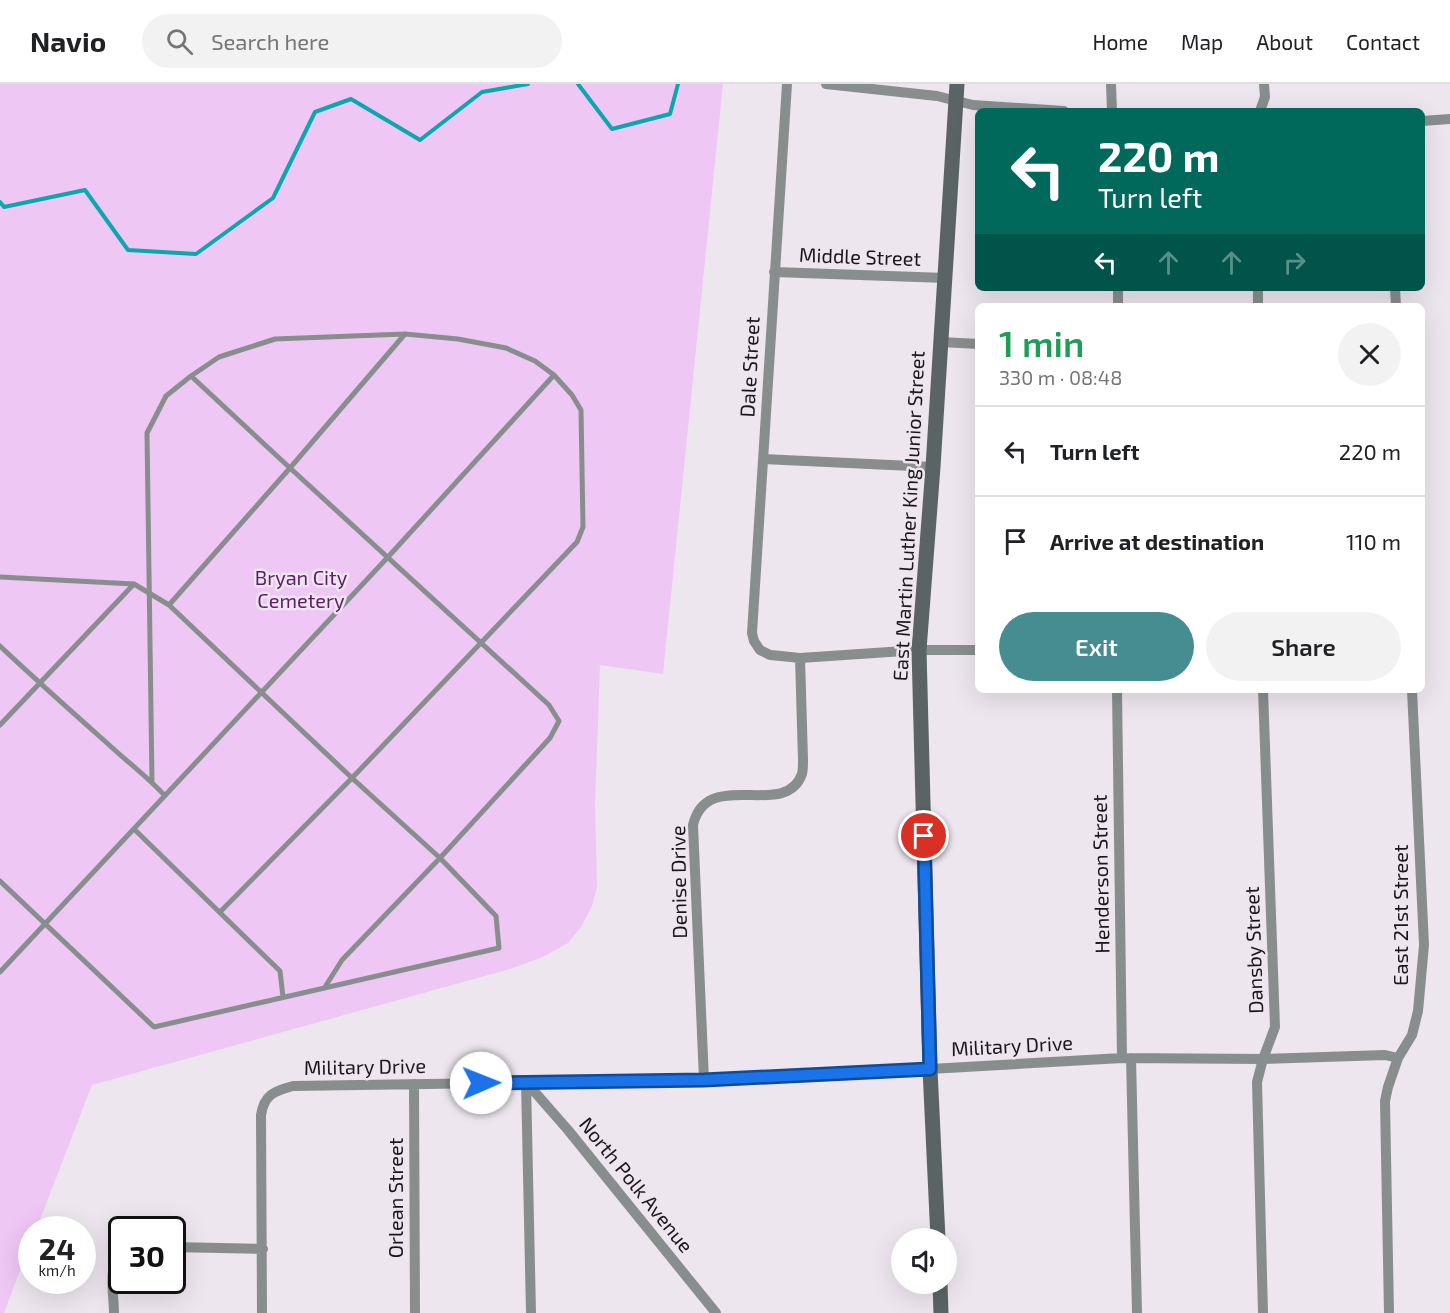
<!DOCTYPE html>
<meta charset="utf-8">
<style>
:root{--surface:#fff;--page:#f2f2f2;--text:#202124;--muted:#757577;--line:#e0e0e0;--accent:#458d90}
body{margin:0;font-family:"Exo 2",sans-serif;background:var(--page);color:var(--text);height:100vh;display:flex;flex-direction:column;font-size:22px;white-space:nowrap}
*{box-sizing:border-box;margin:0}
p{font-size:20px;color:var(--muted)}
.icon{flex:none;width:33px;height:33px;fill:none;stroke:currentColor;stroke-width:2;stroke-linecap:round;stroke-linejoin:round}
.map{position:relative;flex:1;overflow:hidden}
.details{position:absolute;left:975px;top:219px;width:450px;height:390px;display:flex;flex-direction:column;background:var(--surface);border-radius:9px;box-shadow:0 6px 24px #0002}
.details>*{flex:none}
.guide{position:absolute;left:975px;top:24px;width:450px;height:183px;border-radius:9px;box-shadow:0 6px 24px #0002;background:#00695c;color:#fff;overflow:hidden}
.controls{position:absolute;left:891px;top:1144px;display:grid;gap:12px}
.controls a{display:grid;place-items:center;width:66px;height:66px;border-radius:50%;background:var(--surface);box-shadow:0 6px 24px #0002;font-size:30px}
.speed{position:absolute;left:18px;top:1132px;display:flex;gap:12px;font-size:30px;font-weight:700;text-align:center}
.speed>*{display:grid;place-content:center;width:78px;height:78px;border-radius:50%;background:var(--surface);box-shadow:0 6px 24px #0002;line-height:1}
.speed small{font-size:15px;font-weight:400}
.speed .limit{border:3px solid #111;border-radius:9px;background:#fff;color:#111}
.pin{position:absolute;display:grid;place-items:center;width:51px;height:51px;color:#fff;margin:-26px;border:3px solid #fff;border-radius:50%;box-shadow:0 2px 6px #0007}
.me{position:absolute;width:66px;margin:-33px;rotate:89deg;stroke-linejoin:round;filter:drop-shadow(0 0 4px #0008)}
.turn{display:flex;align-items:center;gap:21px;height:126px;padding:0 24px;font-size:27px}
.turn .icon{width:78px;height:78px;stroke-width:2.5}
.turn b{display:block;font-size:42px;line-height:51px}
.lanes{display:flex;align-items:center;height:57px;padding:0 24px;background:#0003;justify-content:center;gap:30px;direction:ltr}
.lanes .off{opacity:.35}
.round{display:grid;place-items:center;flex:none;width:63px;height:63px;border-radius:32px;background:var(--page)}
.head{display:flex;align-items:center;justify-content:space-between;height:102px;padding:0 24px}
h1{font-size:36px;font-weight:600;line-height:45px;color:#1e9e55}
.cta{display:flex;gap:12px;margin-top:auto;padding:12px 24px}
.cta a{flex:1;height:69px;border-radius:36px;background:var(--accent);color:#fff;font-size:24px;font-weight:600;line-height:69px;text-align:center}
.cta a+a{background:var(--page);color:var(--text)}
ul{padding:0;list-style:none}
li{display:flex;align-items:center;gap:18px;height:90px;padding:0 24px;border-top:2px solid var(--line)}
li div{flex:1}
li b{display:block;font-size:22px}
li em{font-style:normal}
header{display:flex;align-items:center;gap:36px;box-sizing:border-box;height:84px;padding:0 30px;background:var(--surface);border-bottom:2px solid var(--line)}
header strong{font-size:28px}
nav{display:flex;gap:33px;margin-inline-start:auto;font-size:21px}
.search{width:420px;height:54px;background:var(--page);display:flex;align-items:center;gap:15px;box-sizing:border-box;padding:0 21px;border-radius:33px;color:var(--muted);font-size:22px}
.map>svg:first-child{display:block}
.green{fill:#eec7f5}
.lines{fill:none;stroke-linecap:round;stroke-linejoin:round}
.stream{stroke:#0aa8ae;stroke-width:4}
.lane{stroke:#888e8e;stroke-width:5}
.street{stroke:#888e8e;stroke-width:10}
.secondary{stroke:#5b6464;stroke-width:15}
.route-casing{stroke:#114b97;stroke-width:15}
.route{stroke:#1a73e8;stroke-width:10}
.labels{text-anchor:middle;stroke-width:5;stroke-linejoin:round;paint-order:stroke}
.street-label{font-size:20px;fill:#1a171a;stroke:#eee6ef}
.park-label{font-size:20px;fill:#601b6b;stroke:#eee6ef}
</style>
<header>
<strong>Navio</strong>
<div class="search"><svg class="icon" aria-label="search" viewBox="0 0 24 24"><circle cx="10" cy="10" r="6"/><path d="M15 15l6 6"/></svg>Search here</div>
<nav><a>Home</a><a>Map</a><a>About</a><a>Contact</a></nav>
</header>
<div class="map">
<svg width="1450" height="1229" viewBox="0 0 1450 1229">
<rect width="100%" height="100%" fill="#eee6ef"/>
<path class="green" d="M0,0H723L663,590L600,581L595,721L597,803L592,822L581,843L568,859L543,873L510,885L92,1001L36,1146H32L31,1157L4,1229H0Z"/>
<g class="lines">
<path class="stream" d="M578,0L612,45L670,30L678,0
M0,118L4,123L85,106L128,166L196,170L273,114L315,28L351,15L420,56L482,8L528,0"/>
<path class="lane" d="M191,292L290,384L549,621L559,637L550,654L440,774L342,876L325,903
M0,493L134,500L169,521L352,694L440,774L496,832L499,864L154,943L0,797
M169,521L290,384L405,250
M0,562C35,595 71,627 107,659C126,677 148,693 165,712
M0,641L134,500
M152,698L147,349L166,312L191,292L219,273L275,255L405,250L458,255L506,264L535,277L554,291L572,311L581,326L583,443L577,458L352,694L220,828
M134,745L280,887L283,913
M0,888L388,473L554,291"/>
<path class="street" d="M787,0L752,549L754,557L760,566L770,571L781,572L800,574L919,566H978
M826,0L937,12L973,21L1064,27
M1111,0L1112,27
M1260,27L1265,13L1264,0
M1422,37L1450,35
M774,188L946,194
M1118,204V222
M1258,204V222
M1395,204L1396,222
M941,258L978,260
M763,375L933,383
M1117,606L1122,974
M1131,974L1137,1229
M704,996L693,741C707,682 785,737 802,690C803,686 803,681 803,676L800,574
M526,998L568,1046L716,1229
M526,998L531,1229
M414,1000L415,1229
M172,1163L263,1165
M114,1229C114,1211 107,1181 122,1168
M262,1229L261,1031C264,1011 274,1007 293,1002L704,996L930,985L1122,974L1263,975L1385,971L1398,974
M1263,1229L1257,998L1263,975L1275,943L1263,606
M1389,1229L1385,1017L1388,1003L1398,974L1412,951L1418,927L1424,861L1412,606"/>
<path class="secondary" d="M938,1155L930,985L919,566L933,383L957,0
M940,1200L941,1229"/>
</g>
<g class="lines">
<g class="route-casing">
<path id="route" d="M481,999L704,996L930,985L924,752"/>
</g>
<use href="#route" class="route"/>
</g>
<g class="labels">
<g class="street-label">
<text transform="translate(860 173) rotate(2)" y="7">Middle Street</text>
<text transform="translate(750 283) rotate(-87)" y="7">Dale Street</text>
<text transform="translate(909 432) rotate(-87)" y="7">East Martin Luther King Junior Street</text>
<text transform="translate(1101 790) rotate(-91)" y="7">Henderson Street</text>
<text transform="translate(679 798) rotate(-91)" y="7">Denise Drive</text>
<text transform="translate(1401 831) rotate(-90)" y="7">East 21st Street</text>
<text transform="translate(1254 866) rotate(-92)" y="7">Dansby Street</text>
<text transform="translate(1012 962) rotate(-3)" y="7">Military Drive</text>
<text transform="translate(365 983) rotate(-1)" y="7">Military Drive</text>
<text transform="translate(636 1101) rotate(51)" y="7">North Polk Avenue</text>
<text transform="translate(396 1114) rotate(-90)" y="7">Orlean Street</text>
</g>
<g class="park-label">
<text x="301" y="501">Bryan City<tspan x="301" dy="23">Cemetery</tspan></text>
</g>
</g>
</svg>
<div class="controls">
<a><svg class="icon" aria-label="sound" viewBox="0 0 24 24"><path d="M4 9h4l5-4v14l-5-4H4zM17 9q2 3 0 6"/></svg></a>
</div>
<div class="speed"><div>24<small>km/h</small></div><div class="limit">30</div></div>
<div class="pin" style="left:924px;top:752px;background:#d93025"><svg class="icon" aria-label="arrive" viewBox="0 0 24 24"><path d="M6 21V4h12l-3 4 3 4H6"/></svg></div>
<svg class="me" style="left:481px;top:999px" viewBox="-20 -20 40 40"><circle r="19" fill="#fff"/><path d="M0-13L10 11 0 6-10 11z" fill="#1a73e8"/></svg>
<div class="guide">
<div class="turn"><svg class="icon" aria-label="left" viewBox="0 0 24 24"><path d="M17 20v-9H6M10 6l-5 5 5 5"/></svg><div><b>220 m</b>Turn left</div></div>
<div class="lanes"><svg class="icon" aria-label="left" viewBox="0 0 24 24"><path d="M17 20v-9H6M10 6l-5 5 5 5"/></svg><svg class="icon off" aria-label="ahead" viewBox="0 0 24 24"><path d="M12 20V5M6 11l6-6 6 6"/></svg><svg class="icon off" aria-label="ahead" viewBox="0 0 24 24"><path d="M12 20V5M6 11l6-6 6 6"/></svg><svg class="icon off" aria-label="right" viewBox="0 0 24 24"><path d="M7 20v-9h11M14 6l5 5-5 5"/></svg></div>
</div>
<section class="details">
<div class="head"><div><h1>1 min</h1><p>330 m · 08:48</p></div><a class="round"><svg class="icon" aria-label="close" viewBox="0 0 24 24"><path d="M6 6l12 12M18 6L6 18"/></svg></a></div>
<ul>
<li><svg class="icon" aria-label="left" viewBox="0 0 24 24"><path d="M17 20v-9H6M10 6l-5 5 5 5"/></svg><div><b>Turn left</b></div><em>220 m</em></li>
<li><svg class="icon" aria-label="arrive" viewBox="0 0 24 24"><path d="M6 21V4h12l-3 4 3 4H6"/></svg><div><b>Arrive at destination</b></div><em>110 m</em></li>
</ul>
<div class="cta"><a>Exit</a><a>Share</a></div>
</section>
</div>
